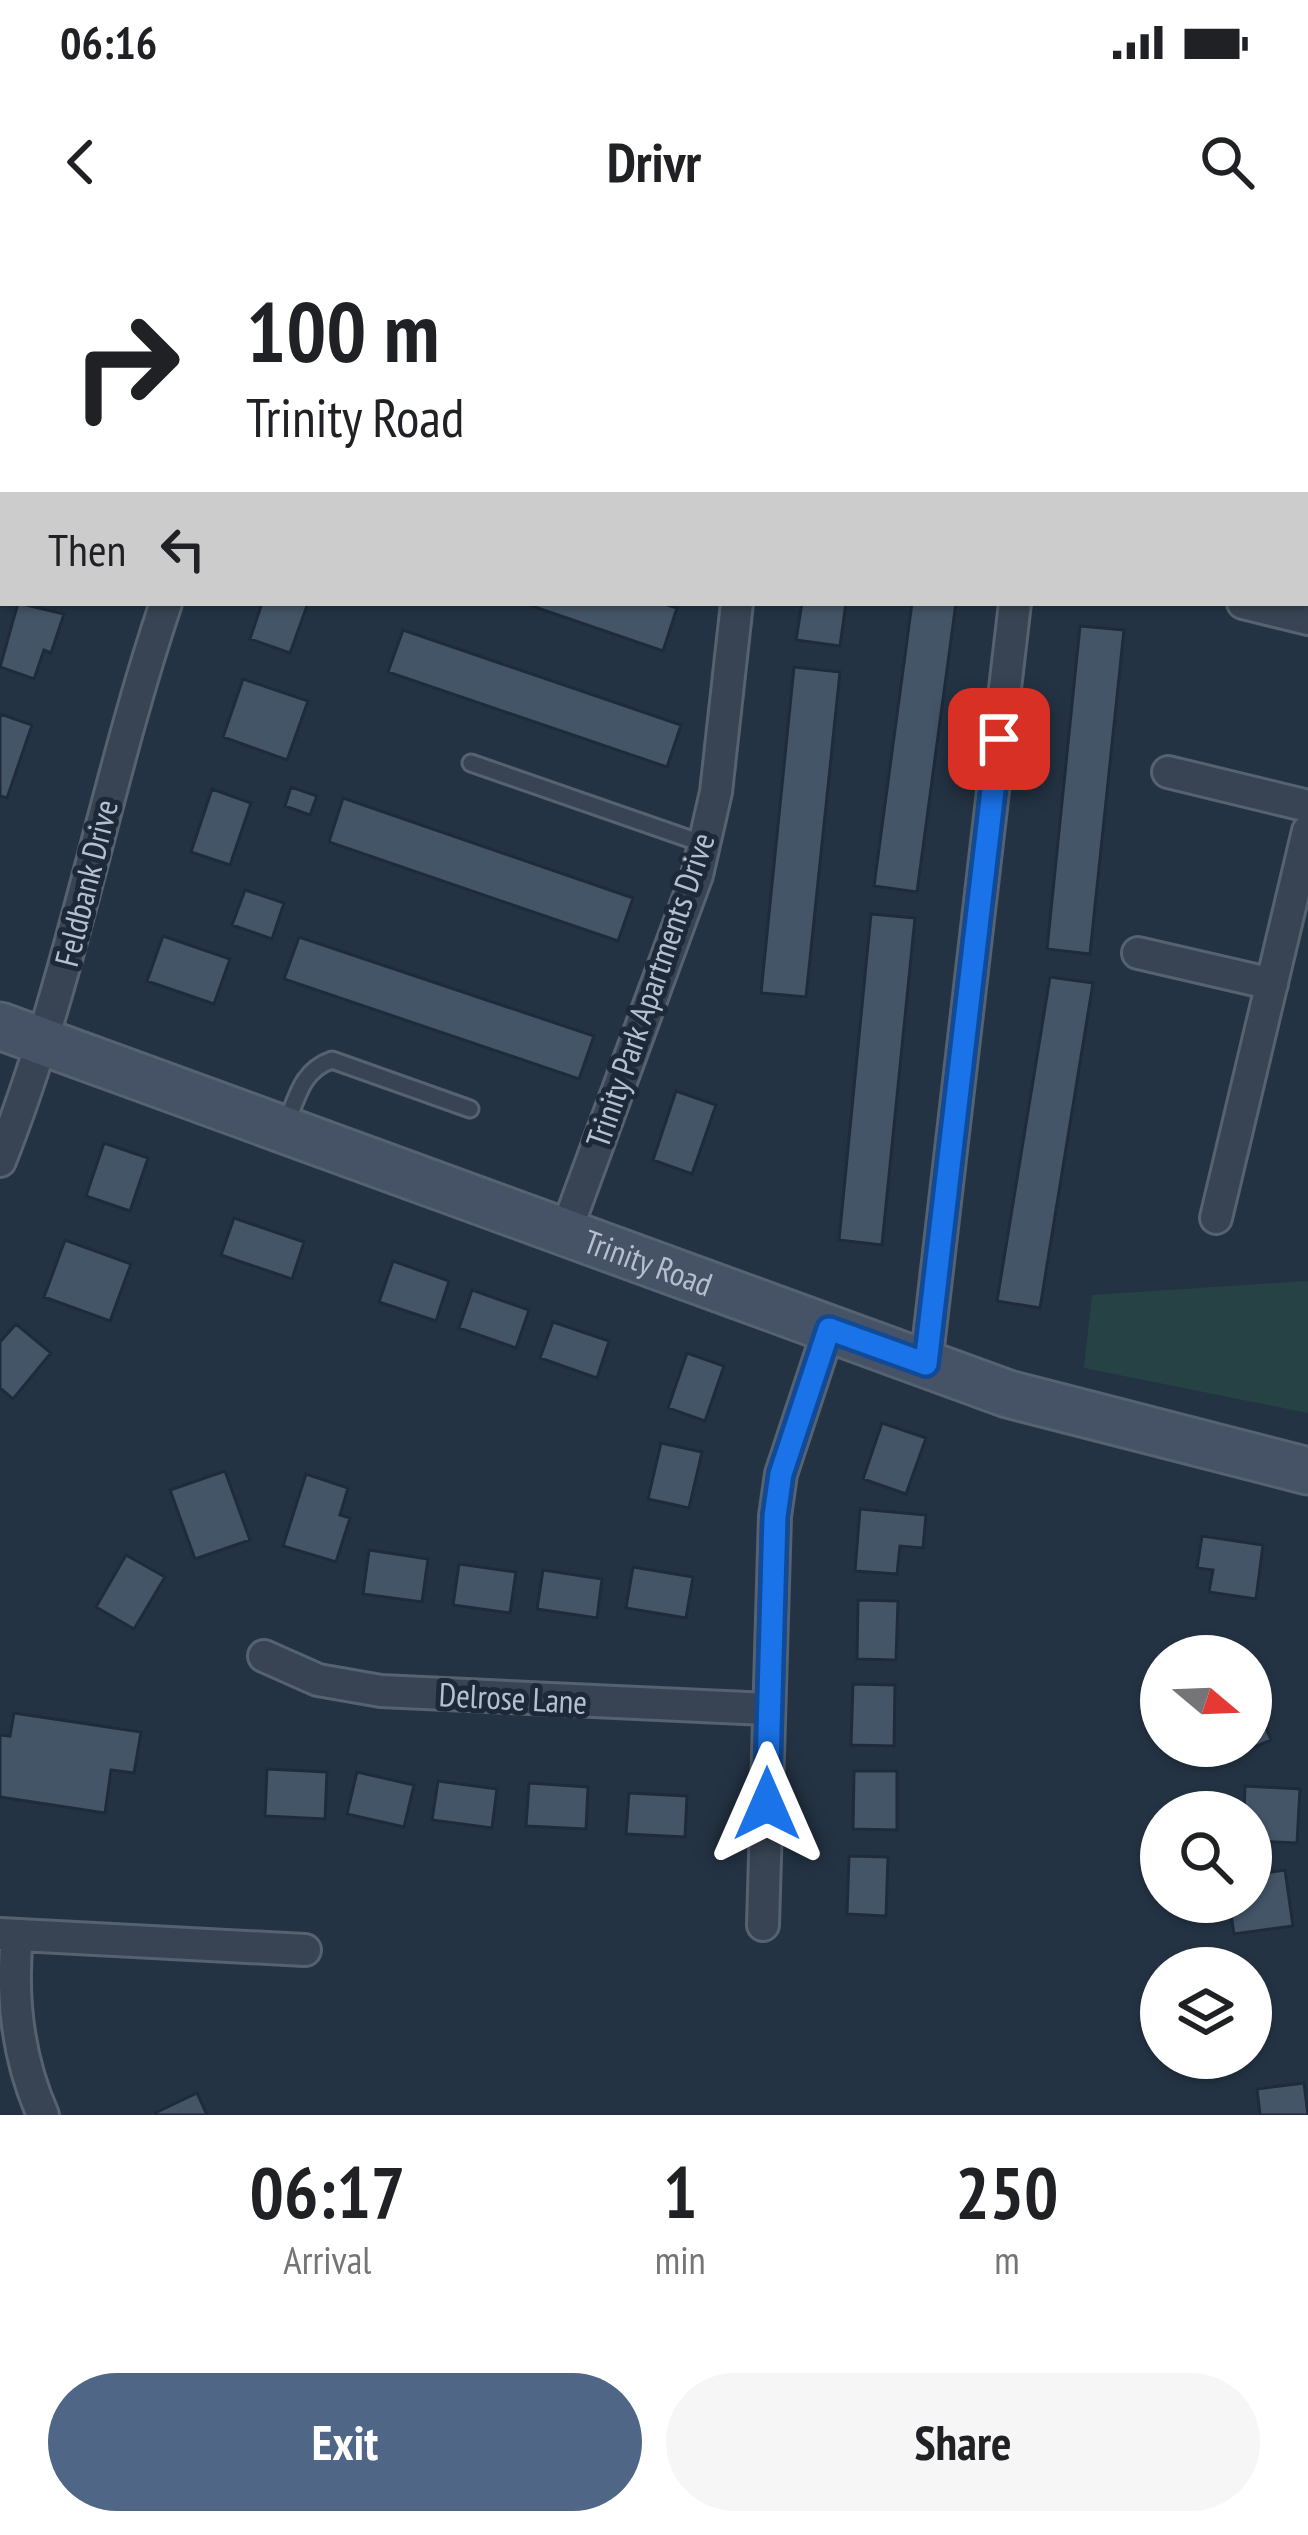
<!DOCTYPE html>
<style>
:root{--surface:#fff;--page:#f6f6f6;--text:#202124;--muted:#757577;--accent:#4f6687}
body{margin:0;font-family:"PT Sans Narrow",sans-serif;background:var(--page);color:var(--text);height:100vh;display:flex;flex-direction:column;font-size:45px;white-space:nowrap}
*{box-sizing:border-box;margin:0}
p{font-size:39px;color:var(--muted)}
.icon{flex:none;width:66px;height:66px;fill:none;stroke:currentColor;stroke-width:2;stroke-linecap:round;stroke-linejoin:round}
.map{position:relative;height:1875px;overflow:hidden}
.details{display:flex;flex-direction:column;background:var(--surface);flex:1}
.details>*{flex:none}
.banner{position:absolute;left:0px;top:0px;width:1308px;height:366px;box-shadow:0 3px 9px #0004;background:#fff;color:var(--text);overflow:hidden}
.needle{width:78px;rotate:109deg}
.tools{position:absolute;left:1140px;top:1395px;display:grid;gap:24px}
.tools a{display:grid;place-items:center;width:132px;height:132px;border-radius:50%;background:var(--surface);box-shadow:0 3px 9px #0004;font-size:60px}
.pin{position:absolute;display:grid;place-items:center;width:102px;height:102px;color:#fff;margin:-51px;border-radius:24px;box-shadow:0 6px 18px #0006}
.me{position:absolute;width:132px;margin:-66px;rotate:0deg;stroke-linejoin:round;filter:drop-shadow(0 0 9px #0008)}
.turn{display:flex;align-items:center;gap:42px;height:252px;padding:0 48px;font-size:54px}
.turn .icon{width:156px;height:156px;stroke-width:2.5}
.turn b{display:block;font-size:84px;line-height:102px}
.then{display:flex;align-items:center;height:114px;padding:0 48px;background:#0003;gap:24px;font-size:45px}
.eta{display:flex;justify-content:space-evenly;align-items:center;height:204px;text-align:center}
.eta b{font-size:72px;font-weight:600;line-height:84px}
.button{display:flex;gap:24px;margin-top:auto;padding:24px 48px}
.button a{flex:1;height:138px;border-radius:72px;background:var(--accent);color:#fff;font-size:48px;font-weight:600;line-height:138px;text-align:center}
.button a+a{background:var(--page);color:var(--text)}
.status{display:flex;justify-content:space-between;align-items:center;height:84px;padding:0 60px;background:var(--surface);direction:ltr}
.status svg{height:33px;fill:currentColor}
header{display:flex;justify-content:space-between;align-items:center;height:156px;padding:0 48px;background:var(--surface);font-size:54px;font-weight:600}
.map>svg:first-child{display:block}
.green{fill:#264245}
.building{fill:#445568;stroke:#1f2b3a;stroke-width:3}
.lines{fill:none;stroke-linecap:round;stroke-linejoin:round}
.lane-casing{stroke:#566270;stroke-width:21}
.street-casing{stroke:#566270;stroke-width:36}
.secondary-casing{stroke:#566270;stroke-width:51}
.lane{stroke:#384453;stroke-width:15}
.street{stroke:#384453;stroke-width:30}
.secondary{stroke:#465366;stroke-width:45}
.route-casing{stroke:#114b97;stroke-width:30}
.route{stroke:#1a73e8;stroke-width:21}
.labels{text-anchor:middle;stroke-width:10;stroke-linejoin:round;paint-order:stroke}
.street-label{font-size:33px;fill:#b5bfcd;stroke:#1d2938}
</style>
<div class="status"><b>06:16</b><svg viewBox="0 0 49 12"><path d="M0 12V9h3v3zM5 12V6h3v6zM10 12V3h3v9zM15 12V0h3v12zM26 1h20v11H26zM47 4h2v5h-2z"/></svg></div>
<header><svg class="icon" aria-label="back" viewBox="0 0 24 24"><path d="M15 5l-7 7 7 7"/></svg>Drivr<svg class="icon" aria-label="search" viewBox="0 0 24 24"><circle cx="10" cy="10" r="6"/><path d="M15 15l6 6"/></svg></header>
<div class="map">
<svg width="1308" height="1875" viewBox="0 0 1308 1875">
<rect width="100%" height="100%" fill="#243344"/>
<path class="green" d="M1308,1041V1173L1084,1128L1092,1055Z"/>
<path class="building" d="M1009,0H1085L1084,3Z
M18,363L64,374L51,413L44,410L34,439L0,427Z
M262,363H308L290,413L250,399Z
M523,363H661L677,368L663,411Z
M802,363H846L840,406L796,400Z
M912,363H956L917,652L874,646Z
M1080,386L1124,390L1090,714L1047,709Z
M403,390L681,485L667,527L388,432Z
M794,427L840,432L806,757L761,753Z
M243,439L308,461L287,520L223,497Z
M0,474L32,485L7,558L0,556Z
M291,547L317,556L310,575L285,566Z
M212,549L251,563L230,625L191,612Z
M343,558L633,658L618,701L329,602Z
M245,650L284,663L272,699L232,685Z
M871,674L915,678L882,1005L839,1000Z
M163,696L230,719L214,764L147,741Z
M299,697L594,796L579,839L284,739Z
M1050,737L1093,743L1040,1068L997,1061Z
M676,851L716,865L692,934L653,920Z
M104,903L148,918L130,971L86,956Z
M234,978L304,1002L292,1039L221,1015Z
M65,1000L131,1024L110,1081L44,1057Z
M393,1021L449,1041L436,1081L379,1062Z
M472,1050L529,1070L516,1108L459,1088Z
M553,1082L609,1101L597,1138L540,1118Z
M16,1084L51,1113L13,1159L0,1148V1102Z
M687,1113L724,1126L705,1181L668,1168Z
M882,1183L926,1198L906,1254L863,1239Z
M661,1203L702,1212L689,1268L648,1259Z
M225,1231L250,1300L195,1319L170,1250Z
M306,1234L348,1248L340,1275L350,1278L336,1322L283,1306Z
M860,1269L926,1275L923,1308L900,1306L897,1334L855,1331Z
M1202,1296L1263,1305L1256,1359L1209,1352L1213,1330L1197,1328Z
M369,1310L428,1319L422,1362L363,1354Z
M126,1315L165,1337L134,1389L96,1367Z
M459,1324L516,1332L510,1373L453,1365Z
M633,1327L693,1337L686,1378L626,1368Z
M543,1330L602,1339L597,1378L537,1369Z
M858,1360L898,1361L896,1420L857,1419Z
M853,1444L895,1445L894,1506L851,1505Z
M1251,1453L1271,1500L1218,1523L1210,1506H1251Z
M14,1473L141,1492L134,1533L111,1530L105,1573L0,1557V1495L10,1496Z
M267,1529L327,1532L325,1579L265,1576Z
M854,1531H897V1590L853,1589Z
M357,1532L414,1545L404,1587L347,1574Z
M438,1541L497,1549L492,1588L432,1580Z
M529,1543L588,1547L586,1589L526,1586Z
M1245,1546L1300,1549L1297,1603L1251,1601V1572H1244Z
M629,1553L687,1556L685,1597L626,1594Z
M849,1616L888,1617L886,1676L847,1674Z
M1285,1630L1293,1686L1234,1694L1229,1662H1251V1635Z
M1304,1843L1308,1875H1260L1257,1849Z
M197,1853L207,1875H156L155,1873Z"/>
<g class="lines">
<g class="lane-casing">
<path id="lane" d="M723,0L732,3
M471,523L704,604
M286,885C297,857 302,830 332,820L470,869"/>
</g>
<g class="street-casing">
<path id="street" d="M288,3L289,0
M1305,82L1308,83
M1243,363L1308,379
M1168,532L1308,566
M1138,713L1272,744
M0,921C72,739 104,547 166,363
M1216,978L1308,591
M566,991L697,635L716,552L737,363
M926,1124L1015,363
M264,1416L318,1440L381,1451L767,1469
M763,1685L775,1276L781,1234L829,1089
M0,1694L305,1710
M17,1695C11,1756 18,1819 43,1875"/>
</g>
<g class="secondary-casing">
<g id="secondary">
<path id="s1" d="M0,786L1008,1154L1308,1231"/>
</g>
</g>
<use href="#lane" class="lane"/>
<use href="#street" class="street"/>
<use href="#secondary" class="secondary"/>
</g>
<g class="lines">
<g class="route-casing">
<path id="route" d="M767,1564L775,1276L781,1234L829,1089L926,1124L999,499"/>
</g>
<use href="#route" class="route"/>
</g>
<g class="labels">
<g class="street-label">
<text transform="translate(86 643) rotate(-76)" y="12">Feldbank Drive</text>
<text transform="translate(650 750) rotate(-71)" y="12">Trinity Park Apartments Drive</text>
<text dy="12" stroke="none"><textPath href="#s1" startOffset="690">Trinity Road</textPath></text>
<text transform="translate(513 1458) rotate(3)" y="12">Delrose Lane</text>
</g>
</g>
</svg>
<div class="tools">
<a><svg class="needle" viewBox="-14 -14 28 28"><path d="M0-13l5 13h-10z" fill="#e53935"/><path d="M0 13l5-13h-10z" fill="#757577"/></svg></a>
<a><svg class="icon" aria-label="search" viewBox="0 0 24 24"><circle cx="10" cy="10" r="6"/><path d="M15 15l6 6"/></svg></a>
<a><svg class="icon" aria-label="layers" viewBox="0 0 24 24"><path d="M12 4l9 5-9 5-9-5zM3 14l9 5 9-5"/></svg></a>
</div>
<div class="pin" style="left:999px;top:499px;background:#d93025"><svg class="icon" aria-label="arrive" viewBox="0 0 24 24"><path d="M6 21V4h12l-3 4 3 4H6"/></svg></div>
<svg class="me" style="left:767px;top:1564px" viewBox="-20 -20 40 40"><path d="M0-17L14 15 0 8-14 15z" fill="#1a73e8" stroke="#fff" stroke-width="4"/></svg>
<div class="banner">
<div class="turn"><svg class="icon" aria-label="right" viewBox="0 0 24 24"><path d="M7 20v-9h11M14 6l5 5-5 5"/></svg><div><b>100 m</b>Trinity Road</div></div>
<div class="then">Then<svg class="icon" aria-label="left" viewBox="0 0 24 24"><path d="M17 20v-9H6M10 6l-5 5 5 5"/></svg></div>
</div>
</div>
<section class="details">
<div class="eta">
<div><b>06:17</b><p>Arrival</p></div>
<div><b>1</b><p>min</p></div>
<div><b>250</b><p>m</p></div>
</div>
<div class="button"><a>Exit</a><a>Share</a></div>
</section>
